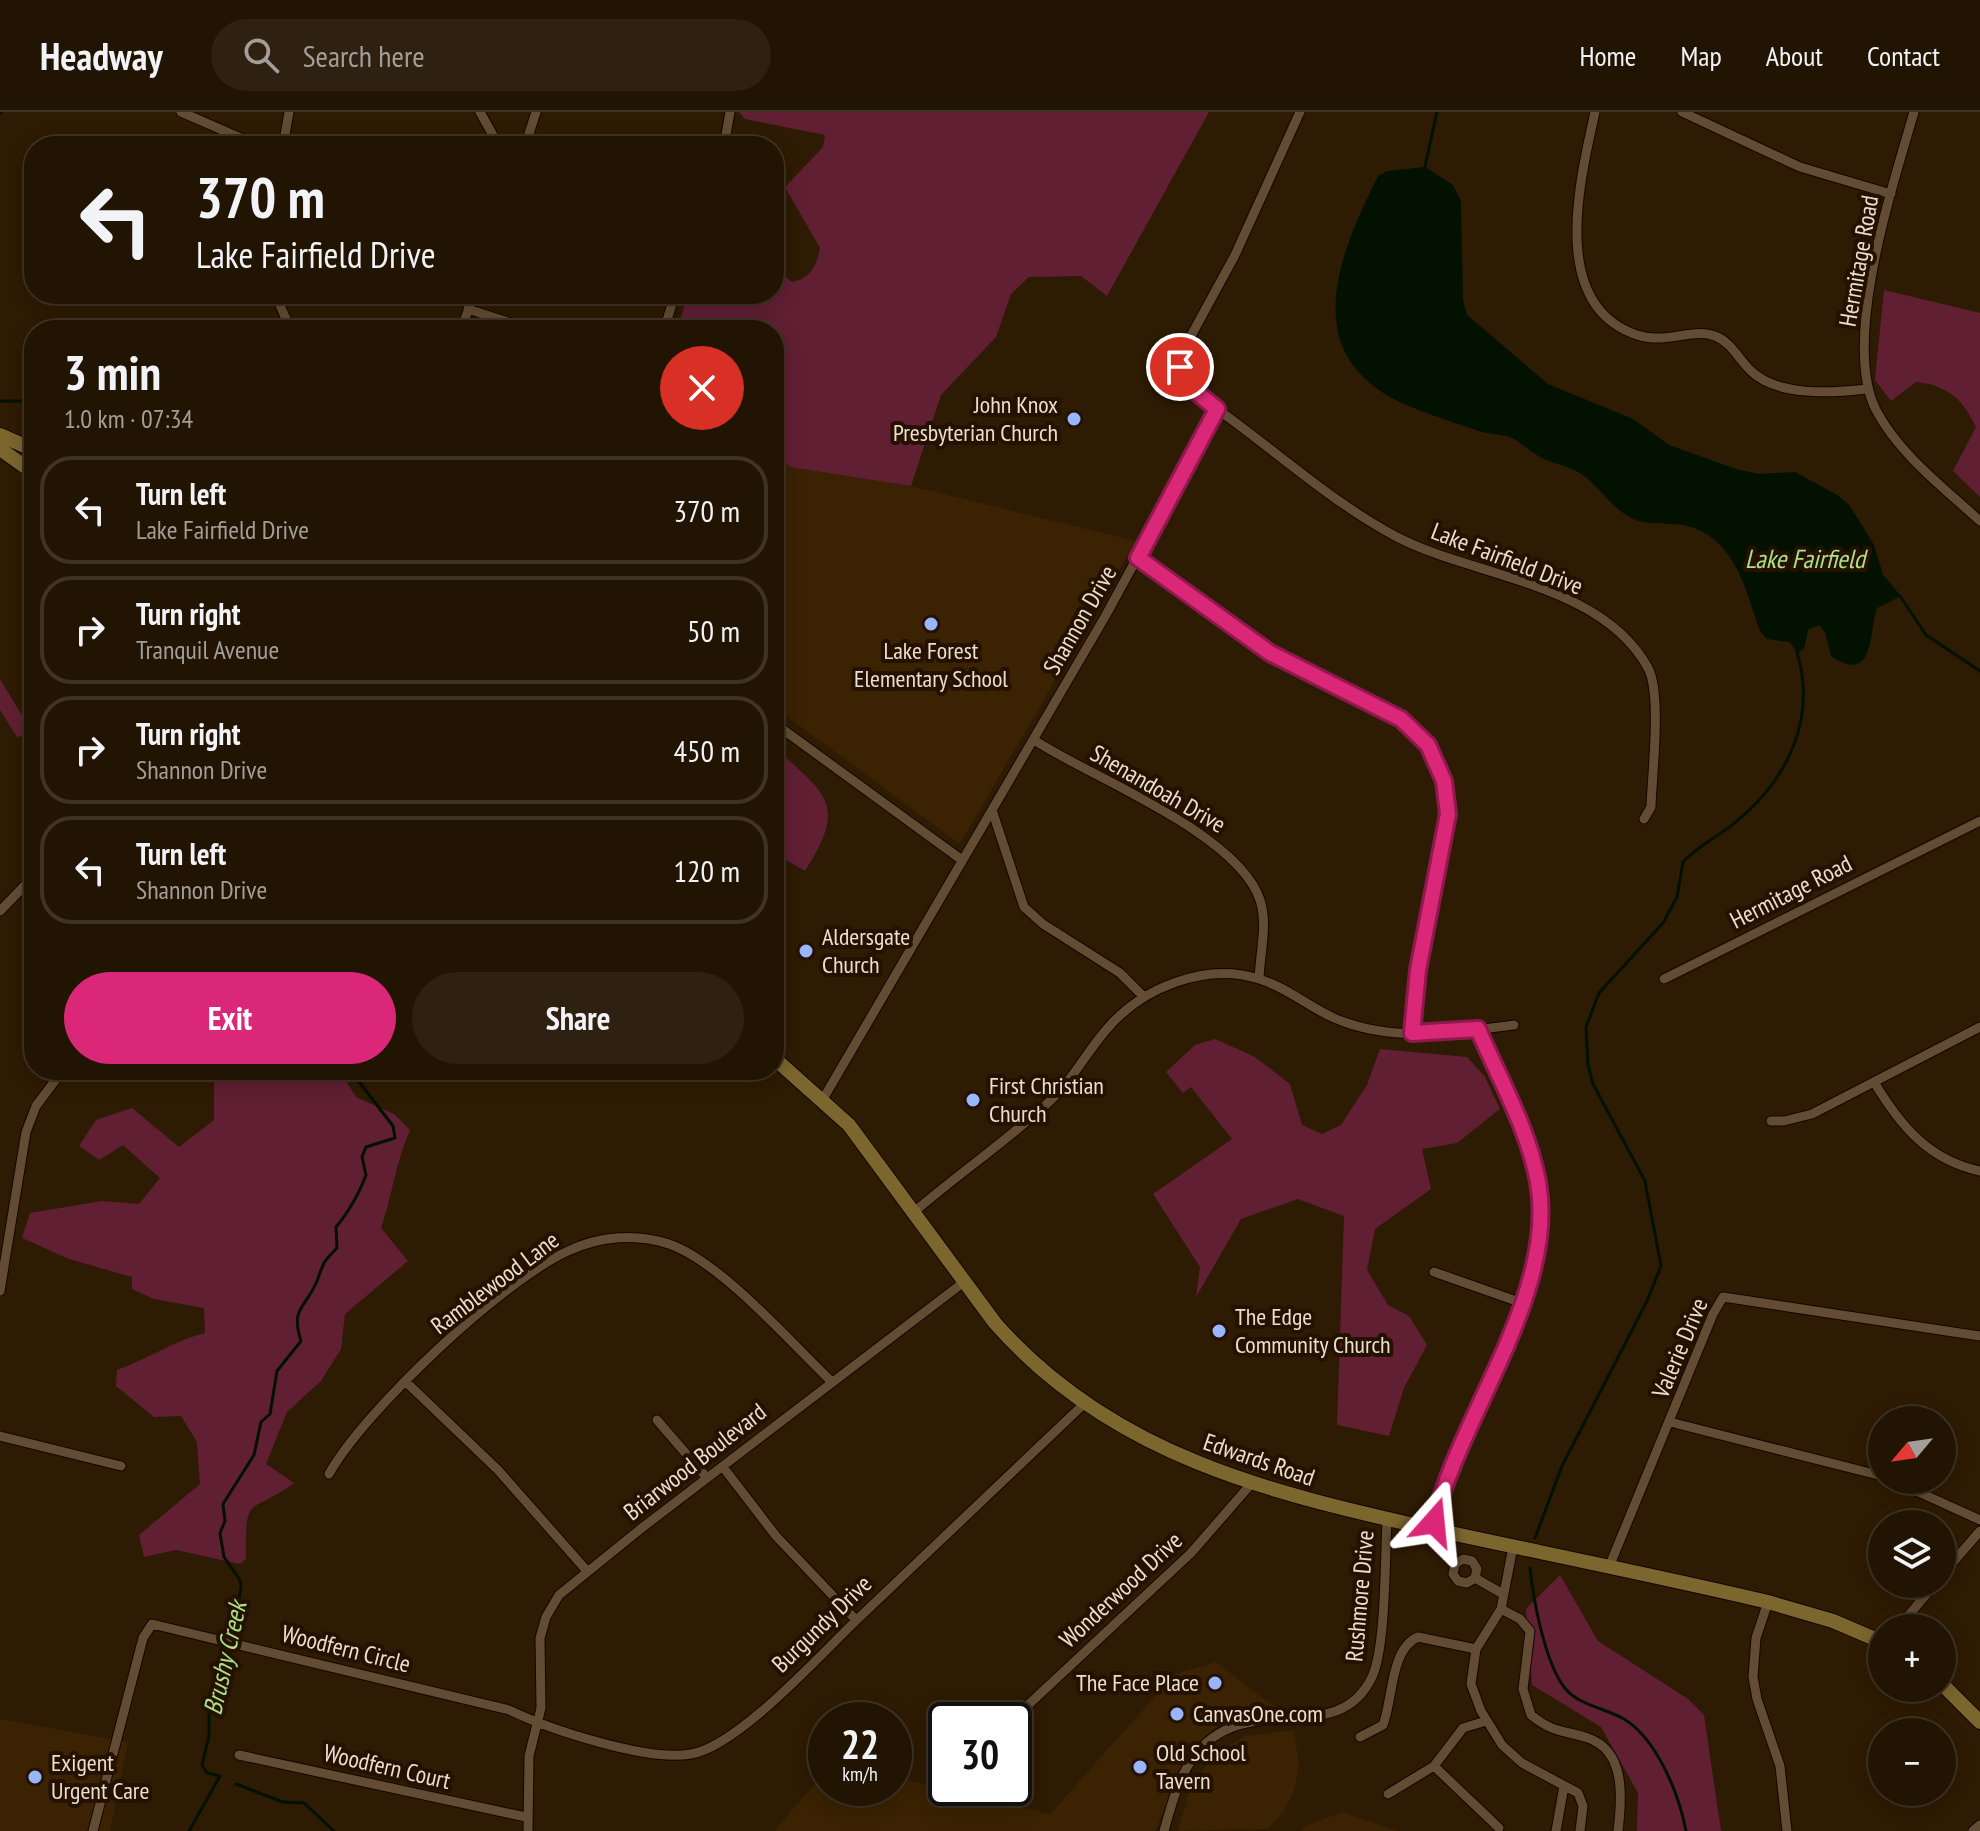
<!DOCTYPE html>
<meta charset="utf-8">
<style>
:root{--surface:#221402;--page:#2e2111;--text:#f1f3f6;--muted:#a29e99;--line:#3f3324;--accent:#db2777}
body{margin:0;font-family:"PT Sans Narrow",sans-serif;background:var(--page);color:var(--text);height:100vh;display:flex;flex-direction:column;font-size:30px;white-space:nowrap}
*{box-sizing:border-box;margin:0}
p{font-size:26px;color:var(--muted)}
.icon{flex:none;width:44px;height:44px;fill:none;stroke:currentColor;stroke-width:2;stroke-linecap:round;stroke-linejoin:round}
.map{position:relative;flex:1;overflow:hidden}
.side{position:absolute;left:24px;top:208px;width:760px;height:760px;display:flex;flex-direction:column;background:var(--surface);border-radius:32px;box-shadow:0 4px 20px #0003,0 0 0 2px var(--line)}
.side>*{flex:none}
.top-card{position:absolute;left:24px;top:24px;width:760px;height:168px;border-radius:32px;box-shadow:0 4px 20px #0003,0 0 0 2px var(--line);background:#221402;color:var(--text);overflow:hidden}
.needle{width:52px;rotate:241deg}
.tools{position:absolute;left:1868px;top:1294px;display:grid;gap:16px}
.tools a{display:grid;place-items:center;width:88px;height:88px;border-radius:50%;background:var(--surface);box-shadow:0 4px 20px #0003,0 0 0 2px var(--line);font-size:40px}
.speed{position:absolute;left:808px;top:1590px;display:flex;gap:16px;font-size:40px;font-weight:700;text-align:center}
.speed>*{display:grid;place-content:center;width:104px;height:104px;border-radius:50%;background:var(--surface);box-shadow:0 4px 20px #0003,0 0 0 2px var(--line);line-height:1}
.speed small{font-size:20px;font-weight:400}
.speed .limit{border:4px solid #111;border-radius:12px;background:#fff;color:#111}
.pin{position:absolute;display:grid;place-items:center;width:68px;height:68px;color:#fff;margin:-34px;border:4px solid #fff;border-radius:50%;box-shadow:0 2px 8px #0007}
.me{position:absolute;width:88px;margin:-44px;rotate:18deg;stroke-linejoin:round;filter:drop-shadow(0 0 6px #0008)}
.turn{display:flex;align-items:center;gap:28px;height:168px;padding:0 40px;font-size:36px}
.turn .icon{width:104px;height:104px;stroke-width:2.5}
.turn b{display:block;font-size:56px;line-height:68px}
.round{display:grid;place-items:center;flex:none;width:84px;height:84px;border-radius:42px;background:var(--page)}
.summary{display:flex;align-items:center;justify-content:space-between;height:136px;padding:0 40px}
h1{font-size:48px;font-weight:600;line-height:60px}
.primary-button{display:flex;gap:16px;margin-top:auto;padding:16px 40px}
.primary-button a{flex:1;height:92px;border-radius:48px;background:var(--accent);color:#fff;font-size:32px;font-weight:600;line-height:92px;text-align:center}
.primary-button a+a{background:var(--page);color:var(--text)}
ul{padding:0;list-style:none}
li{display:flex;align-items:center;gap:24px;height:108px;margin:0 16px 12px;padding:0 24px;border:4px solid var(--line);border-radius:32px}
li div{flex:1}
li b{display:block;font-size:30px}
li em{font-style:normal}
header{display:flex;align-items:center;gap:48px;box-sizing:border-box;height:112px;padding:0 40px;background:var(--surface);border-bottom:2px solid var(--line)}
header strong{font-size:38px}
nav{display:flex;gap:44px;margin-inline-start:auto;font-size:28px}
.search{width:560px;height:72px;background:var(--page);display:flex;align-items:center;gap:20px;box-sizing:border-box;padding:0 28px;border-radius:44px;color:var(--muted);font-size:30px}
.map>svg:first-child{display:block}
.built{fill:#3a2202}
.green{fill:#611f34}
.water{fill:#031100}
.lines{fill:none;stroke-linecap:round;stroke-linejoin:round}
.stream{stroke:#031100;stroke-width:3}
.street-casing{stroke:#150500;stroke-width:11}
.secondary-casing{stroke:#150500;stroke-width:16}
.street{stroke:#624c33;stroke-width:9}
.secondary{stroke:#7b662e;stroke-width:14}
.route-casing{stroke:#8e194d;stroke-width:20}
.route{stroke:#db2777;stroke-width:14}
.poi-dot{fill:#98b5fd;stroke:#241100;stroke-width:3}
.labels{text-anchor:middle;stroke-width:8;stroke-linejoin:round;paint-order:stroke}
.street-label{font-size:24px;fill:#ecded0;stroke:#241100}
.poi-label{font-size:24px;fill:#ecded0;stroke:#241100;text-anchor:start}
.water-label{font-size:26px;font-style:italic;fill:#ace088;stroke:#241100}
</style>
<header>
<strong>Headway</strong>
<div class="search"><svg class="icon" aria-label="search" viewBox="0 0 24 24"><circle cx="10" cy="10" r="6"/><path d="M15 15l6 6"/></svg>Search here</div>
<nav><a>Home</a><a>Map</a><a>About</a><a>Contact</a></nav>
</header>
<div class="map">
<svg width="1980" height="1719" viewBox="0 0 1980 1719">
<rect width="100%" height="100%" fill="#2e1b03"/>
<path class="built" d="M774,343L790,355L911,374L1136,429L960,732L774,595Z
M1216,1550L1278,1597L1246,1601L1217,1614L1191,1638L1155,1719H774L826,1659V1676H894V1665L1050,1702L1175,1562Z
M0,1607L128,1630L110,1719H0Z
M1294,1618L1299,1653L1295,1676L1284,1699L1269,1717L1178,1719L1190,1676L1213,1644L1245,1624Z
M1342,1700L1397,1719H1302L1303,1715Z"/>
<path class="green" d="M739,0H1209L1107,184L1081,164L1029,165L1011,182L996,225L941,283L911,374L790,355L774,343V218H677L688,182H774V157L792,170C811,166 816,155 820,136L785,75L823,35L825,23L745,7Z
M1884,178L1980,201V385L1953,359L1976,315C1963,287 1947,273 1916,270L1891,289L1875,268Z
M0,567L1,569L33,621L17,625L0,598Z
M774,635C825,682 849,691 805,759L774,741Z
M1215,927L1255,945L1290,972L1302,1013L1322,1022L1341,1013L1367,973L1380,937L1467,945L1485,965L1500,997L1457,1031L1422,1037L1431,1077L1375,1117L1367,1158L1388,1193L1409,1204L1427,1233L1404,1276L1389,1324L1337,1313L1344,1104L1298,1087L1241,1107L1196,1185L1200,1155L1153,1082L1232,1027L1191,975L1183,981L1166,960L1195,933Z
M224,958H339L356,985L394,1002L410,1018C396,1050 392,1083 381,1116L408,1149L345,1202L341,1237L321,1269L287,1300L266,1352L294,1371C248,1404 245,1381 246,1447L240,1452L176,1438L144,1445L139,1423L200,1372L197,1330L181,1304L154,1305L116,1274L117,1258C148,1247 173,1229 205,1221L204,1196L154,1187L132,1177V1165L69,1147L22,1126L30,1101L102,1089L139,1092L160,1066L123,1033L99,1048L79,1034L96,1008L132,996L179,1035L214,1008V966Z
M1560,1463L1598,1529L1688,1587L1704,1603L1721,1719H1637L1638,1681L1601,1615L1532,1573L1526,1497Z"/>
<path class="water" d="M1425,55L1453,73L1461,89L1463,188L1467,203L1548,272L1633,307L1669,333L1736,357L1759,362L1795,360L1839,384L1850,394L1874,433L1883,463L1901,484L1877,496C1869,519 1875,574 1831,544L1825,520L1819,513L1808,518L1804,537L1797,541L1790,530L1767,527L1760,519C1746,478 1734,422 1682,413C1665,410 1642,414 1628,404C1611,394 1599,375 1583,363C1571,355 1558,353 1544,347C1533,342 1524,333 1514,327C1502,321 1490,323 1479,319C1458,312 1436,305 1416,297C1296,251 1334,152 1378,64L1387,59Z"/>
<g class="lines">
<path class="stream" d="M0,1L1,0
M1424,59L1437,0
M0,289H34
M1900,484L1926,523L1980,559
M1535,1426L1562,1354L1647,1189L1661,1154L1645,1069L1593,972L1588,953L1586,915L1599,881L1663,811L1677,785L1683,750C1698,733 1720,724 1737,709C1788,667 1817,606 1797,540
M1530,1456C1533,1487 1545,1550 1564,1575C1577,1593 1605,1596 1624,1607C1657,1627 1679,1682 1686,1719
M236,1672L283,1690L304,1691L334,1719
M189,1719L220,1664L207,1661L202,1653L209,1624V1593L227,1558L241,1474L240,1468L224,1445L220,1421L225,1409L223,1392L254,1343L261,1310L270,1302L277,1259L301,1229C290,1195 306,1196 317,1169C324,1151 321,1152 337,1136L336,1115C348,1101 360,1080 366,1063L362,1045L366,1035L395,1026L393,1014L350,958"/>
<g class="street-casing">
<path id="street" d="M181,0L259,34
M480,0L499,34
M1595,0C1580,68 1548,193 1637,223C1667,233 1693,215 1715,224C1731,230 1738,246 1750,258C1777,285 1832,281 1867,277
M1682,0L1800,55L1891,82
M1914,0C1893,73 1841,229 1876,298C1899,342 1944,376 1980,409
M283,34L289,0
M525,34L536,0
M724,34L730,0
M275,182L291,218
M468,197L532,218
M461,218L474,182
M664,218L675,182
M1217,297C1276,339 1330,389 1395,424C1472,465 1601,470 1648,556C1662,582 1652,662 1651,695L1644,707
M1138,446L1270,541L1401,607L1428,633L1444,669L1448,702L1418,858L1412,921
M774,611L962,748
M1034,628C1092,666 1238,721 1260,788C1268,813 1260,840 1259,867
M992,698L1024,795L1043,812L1120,861L1144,885
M0,799L30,768L34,770
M1664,867L1980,709
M1874,970C1900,1013 1928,1048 1980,1059
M823,987L1106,503L1212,308L1217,297C1198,283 1177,269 1180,244L1235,143L1300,0
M1771,1009H1784L1812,1002L1980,915
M913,1101C958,1062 1007,1029 1050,989C1072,969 1086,941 1106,918C1141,876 1205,850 1259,867C1286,875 1309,895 1334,906C1391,931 1455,921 1514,913
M1434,1160L1522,1191
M0,1179L26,1020L36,994L63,958
M406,1270L498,1358L587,1459
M657,1308L707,1366
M1670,1310L1882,1364
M0,1324L121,1354
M723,1355L776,1424L856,1508
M329,1362C364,1299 502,1169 568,1139C600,1124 636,1121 669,1132C721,1150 790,1230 831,1269
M1892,1368L1980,1408
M1432,1417L1441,1385L1522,1191L1540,1120L1538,1069L1528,1034L1478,917
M1513,1435L1501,1497L1476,1537L1471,1572L1481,1599L1502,1633L1522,1651L1578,1681L1583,1694L1580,1719
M1609,1455L1713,1202L1723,1185L1980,1224
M1942,1463L1980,1419
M1475,1466L1477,1457L1472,1449L1463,1447L1455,1452L1453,1462L1458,1469L1467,1471L1475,1466L1503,1482
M1768,1490L1756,1526L1753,1565L1757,1587L1780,1654L1787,1719
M1501,1497L1520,1507L1530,1519L1523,1577L1531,1603C1553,1621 1563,1618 1588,1626C1626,1639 1622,1686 1618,1719
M1898,1516L1935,1472
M1012,1608L1191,1441L1251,1372
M1360,1625L1383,1613C1393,1588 1390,1537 1418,1525L1476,1537
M239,1643L526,1705
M1434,1654L1499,1716
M1388,1682L1434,1654L1463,1616L1486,1609
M93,1719L143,1526L152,1512L509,1598C549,1617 647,1650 691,1642C740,1634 826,1536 864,1501C937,1431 1011,1361 1085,1291
M528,1719L529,1644L541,1596L540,1526L546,1505L559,1483L643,1415L964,1170
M1164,1719C1171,1694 1178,1667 1193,1646C1244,1574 1337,1639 1372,1565C1386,1535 1385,1445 1387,1407
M1556,1719L1564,1674
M1973,1719L1980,1713"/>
</g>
<g class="secondary-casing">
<path id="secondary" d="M0,323L34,338
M0,337L34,361
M774,946L849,1013L995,1211C1112,1344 1271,1381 1436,1418C1547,1442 1658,1464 1768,1490L1833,1509L1882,1530
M1942,1572L1980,1610"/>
</g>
<use href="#street" class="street"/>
<use href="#secondary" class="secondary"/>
</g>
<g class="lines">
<g class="route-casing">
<path id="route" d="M1180,255L1190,275L1217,297L1138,446L1270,541L1401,607L1428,633L1444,669L1448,702L1418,858L1412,921L1478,917C1499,966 1528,1016 1538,1070C1558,1181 1459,1304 1434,1410"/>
</g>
<use href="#route" class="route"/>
</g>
<g class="poi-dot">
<circle cx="1074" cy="307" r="8"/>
<circle cx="931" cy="512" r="8"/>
<circle cx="806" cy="839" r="8"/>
<circle cx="973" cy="988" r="8"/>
<circle cx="1219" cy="1219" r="8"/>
<circle cx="1215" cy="1571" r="8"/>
<circle cx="1177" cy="1602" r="8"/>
<circle cx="1140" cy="1655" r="8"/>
<circle cx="35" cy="1665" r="8"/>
</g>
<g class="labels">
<g class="street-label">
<text transform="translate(1859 149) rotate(-80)" y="8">Hermitage Road</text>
<text transform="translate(1507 447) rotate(21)" y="8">Lake Fairfield Drive</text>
<text transform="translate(1080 508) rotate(-60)" y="8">Shannon Drive</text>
<text transform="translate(1158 677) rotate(30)" y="8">Shenandoah Drive</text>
<text transform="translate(1791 780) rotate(-27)" y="8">Hermitage Road</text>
<text transform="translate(495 1171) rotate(-37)" y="8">Ramblewood Lane</text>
<text transform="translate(1680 1236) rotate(-67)" y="8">Valerie Drive</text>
<text transform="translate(1259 1348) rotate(19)" y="8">Edwards Road</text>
<text transform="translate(695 1350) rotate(-38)" y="8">Briarwood Boulevard</text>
<text transform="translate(1121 1478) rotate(-43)" y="8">Wonderwood Drive</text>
<text transform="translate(1360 1484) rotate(-85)" y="8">Rushmore Drive</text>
<text transform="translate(822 1512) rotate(-44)" y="8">Burgundy Drive</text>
<text transform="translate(346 1537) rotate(14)" y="8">Woodfern Circle</text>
<text transform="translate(387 1655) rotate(13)" y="8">Woodfern Court</text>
</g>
<g class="poi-label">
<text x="1058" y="301" text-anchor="end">John Knox<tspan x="1058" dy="28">Presbyterian Church</tspan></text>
<text x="931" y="547" text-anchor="middle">Lake Forest<tspan x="931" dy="28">Elementary School</tspan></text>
<text x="822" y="833">Aldersgate<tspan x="822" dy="28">Church</tspan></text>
<text x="989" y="982">First Christian<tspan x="989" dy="28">Church</tspan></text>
<text x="1235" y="1213">The Edge<tspan x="1235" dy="28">Community Church</tspan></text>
<text x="1199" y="1579" text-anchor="end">The Face Place</text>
<text x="1193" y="1610">CanvasOne.com</text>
<text x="1156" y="1649">Old School<tspan x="1156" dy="28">Tavern</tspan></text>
<text x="51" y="1659">Exigent<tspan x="51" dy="28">Urgent Care</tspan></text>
</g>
<g class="water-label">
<text x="1805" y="456">Lake Fairfield</text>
<text transform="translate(225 1546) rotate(-77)" y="9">Brushy Creek</text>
</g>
</g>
</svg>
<div class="tools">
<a><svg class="needle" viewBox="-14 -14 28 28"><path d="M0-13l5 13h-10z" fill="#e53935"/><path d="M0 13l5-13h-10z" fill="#a29e99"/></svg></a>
<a><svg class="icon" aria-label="layers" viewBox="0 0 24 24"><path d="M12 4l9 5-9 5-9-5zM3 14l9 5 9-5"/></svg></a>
<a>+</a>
<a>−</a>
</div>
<div class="speed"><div>22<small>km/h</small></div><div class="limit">30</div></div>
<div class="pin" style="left:1180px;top:255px;background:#d93025"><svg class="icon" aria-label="arrive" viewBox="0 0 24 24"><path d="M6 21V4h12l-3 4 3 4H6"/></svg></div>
<svg class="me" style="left:1434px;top:1410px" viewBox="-20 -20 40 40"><path d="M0-17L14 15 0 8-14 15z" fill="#db2777" stroke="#fff" stroke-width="4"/></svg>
<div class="top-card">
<div class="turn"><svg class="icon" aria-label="left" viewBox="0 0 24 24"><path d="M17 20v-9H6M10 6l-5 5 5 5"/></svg><div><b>370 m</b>Lake Fairfield Drive</div></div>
</div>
<section class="side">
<div class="summary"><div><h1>3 min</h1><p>1.0 km · 07:34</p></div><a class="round" style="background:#d93025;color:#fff"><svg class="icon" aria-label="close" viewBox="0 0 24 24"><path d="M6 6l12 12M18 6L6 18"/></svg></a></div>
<ul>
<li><svg class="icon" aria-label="left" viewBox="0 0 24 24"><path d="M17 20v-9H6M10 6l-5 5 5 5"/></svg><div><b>Turn left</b><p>Lake Fairfield Drive</p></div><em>370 m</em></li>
<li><svg class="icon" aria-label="right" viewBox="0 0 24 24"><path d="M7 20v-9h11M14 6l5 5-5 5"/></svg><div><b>Turn right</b><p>Tranquil Avenue</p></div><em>50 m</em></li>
<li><svg class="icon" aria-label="right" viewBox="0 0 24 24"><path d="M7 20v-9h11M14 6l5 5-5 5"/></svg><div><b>Turn right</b><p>Shannon Drive</p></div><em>450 m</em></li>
<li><svg class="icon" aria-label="left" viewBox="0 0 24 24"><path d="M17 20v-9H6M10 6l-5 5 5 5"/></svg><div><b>Turn left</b><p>Shannon Drive</p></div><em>120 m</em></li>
</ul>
<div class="primary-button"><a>Exit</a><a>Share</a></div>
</section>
</div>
